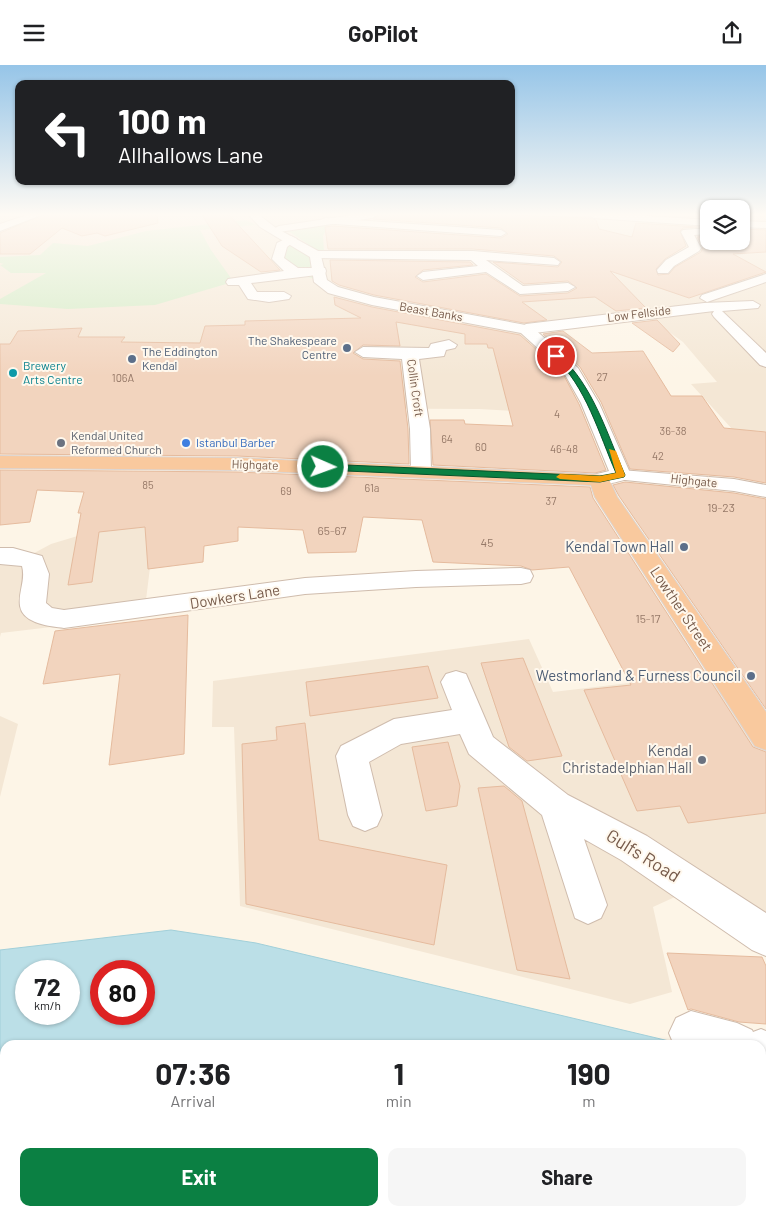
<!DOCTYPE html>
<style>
:root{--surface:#fff;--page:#f6f6f6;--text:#202124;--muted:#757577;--accent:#0b8043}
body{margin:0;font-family:Barlow,sans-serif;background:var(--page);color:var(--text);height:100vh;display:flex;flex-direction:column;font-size:19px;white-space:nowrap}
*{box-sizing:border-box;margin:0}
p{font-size:16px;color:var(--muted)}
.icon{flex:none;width:28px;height:28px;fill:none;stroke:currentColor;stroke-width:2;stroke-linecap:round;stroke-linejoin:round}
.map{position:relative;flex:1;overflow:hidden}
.panel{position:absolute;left:0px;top:975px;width:766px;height:176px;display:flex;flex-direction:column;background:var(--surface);border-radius:15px 15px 0 0;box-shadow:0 1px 4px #0004}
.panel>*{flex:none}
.hud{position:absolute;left:15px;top:15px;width:500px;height:105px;border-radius:10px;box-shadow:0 1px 4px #0004;background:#202124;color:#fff;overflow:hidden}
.controls{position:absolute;left:700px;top:135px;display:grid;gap:10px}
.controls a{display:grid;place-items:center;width:50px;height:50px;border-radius:10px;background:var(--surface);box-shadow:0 1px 4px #0004;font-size:25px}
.speed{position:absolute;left:15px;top:895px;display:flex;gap:10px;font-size:25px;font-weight:700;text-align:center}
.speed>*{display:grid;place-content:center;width:65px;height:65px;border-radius:50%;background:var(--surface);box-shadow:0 1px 4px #0004;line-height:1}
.speed small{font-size:12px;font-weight:400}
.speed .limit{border:8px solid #d22;background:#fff;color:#111}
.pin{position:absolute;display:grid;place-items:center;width:42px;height:42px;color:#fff;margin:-21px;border:2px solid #fff;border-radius:50%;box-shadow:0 1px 5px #0007}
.me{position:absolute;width:55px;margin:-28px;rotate:92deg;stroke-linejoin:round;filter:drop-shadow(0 0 4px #0008)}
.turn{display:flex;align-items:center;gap:18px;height:105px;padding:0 20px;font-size:22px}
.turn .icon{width:65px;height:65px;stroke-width:2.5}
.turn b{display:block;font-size:35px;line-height:42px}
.eta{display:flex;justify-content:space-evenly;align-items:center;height:85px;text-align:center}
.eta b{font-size:30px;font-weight:700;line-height:35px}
.primary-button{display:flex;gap:10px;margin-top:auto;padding:10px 20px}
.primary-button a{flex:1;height:58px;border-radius:10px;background:var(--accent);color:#fff;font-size:20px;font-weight:700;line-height:58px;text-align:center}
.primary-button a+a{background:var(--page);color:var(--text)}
header{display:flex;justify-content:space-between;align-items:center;height:65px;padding:0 20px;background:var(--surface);font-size:22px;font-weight:700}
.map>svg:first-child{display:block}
.residential{fill:#f4e7d5}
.green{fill:#d3ebc5}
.water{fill:#bbdfe7;stroke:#a1cfd9;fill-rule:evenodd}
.building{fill:#f2d4be;stroke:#e5bb9e}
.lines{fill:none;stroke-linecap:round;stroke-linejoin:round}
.pedestrian-casing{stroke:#cfbcad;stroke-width:2}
.minor-casing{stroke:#cfbcad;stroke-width:2}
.tertiary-casing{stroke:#cfbcad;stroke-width:2}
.trunk-casing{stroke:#dcd4d0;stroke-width:2}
.pedestrian{fill:#fff;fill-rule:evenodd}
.minor{fill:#fff;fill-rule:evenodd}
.tertiary{fill:#fff;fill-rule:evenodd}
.trunk{fill:#f9c99e;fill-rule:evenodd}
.route{fill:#0b8043;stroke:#07532c}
.slow{fill:#f59e0b}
.service-dot{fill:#5c6f8a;stroke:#fff8ed;stroke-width:2}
.culture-dot{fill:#0f9aa8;stroke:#fff8ed;stroke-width:2}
.worship-dot{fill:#6b7280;stroke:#fff8ed;stroke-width:2}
.shop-dot{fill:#3f7fe0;stroke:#fff8ed;stroke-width:2}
.labels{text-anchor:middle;stroke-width:4;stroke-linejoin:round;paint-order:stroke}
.far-number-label{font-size:11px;fill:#967968}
.far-street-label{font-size:12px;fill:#775b4b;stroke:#fff8ed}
.far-service-label{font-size:12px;fill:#4e5e75;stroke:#fff8ed;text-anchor:end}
.far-culture-label{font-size:12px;fill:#0d838f;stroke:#fff8ed;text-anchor:start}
.far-worship-label{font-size:12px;fill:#5b616d;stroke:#fff8ed;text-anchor:start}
.far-shop-label{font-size:12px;fill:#366cbe;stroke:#fff8ed;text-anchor:start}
.number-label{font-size:12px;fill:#967968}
.service-label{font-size:15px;fill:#4e5e75;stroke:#fff8ed;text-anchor:end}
.street-label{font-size:15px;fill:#775b4b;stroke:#fff8ed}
.worship-label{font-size:15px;fill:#5b616d;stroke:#fff8ed;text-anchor:end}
.near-street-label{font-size:18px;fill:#775b4b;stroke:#fff8ed}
</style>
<header><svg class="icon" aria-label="menu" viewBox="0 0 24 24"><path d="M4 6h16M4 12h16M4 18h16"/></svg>GoPilot<svg class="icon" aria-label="share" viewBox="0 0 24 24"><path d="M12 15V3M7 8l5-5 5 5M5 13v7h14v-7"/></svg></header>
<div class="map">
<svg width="766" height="1151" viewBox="0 0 766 1151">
<rect width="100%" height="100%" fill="#fdf5e7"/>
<path class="residential" d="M0,150H709V176H741V150H766V366L733,365L691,319L717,317L683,277L640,246L590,254L525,259L516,263L525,269L554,295L570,320L583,350L479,344L0,342Z
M155,462L144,551L1,568L0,572V500H12L51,479L104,463Z
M529,574L553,627L730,606L766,660V858L701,820L653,842L672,927L630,939L240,841L234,662H212L213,616Z
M0,651L18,659L0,732Z"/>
<path class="green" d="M246,155L256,160L200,165L211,185L233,216L226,219L155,240L68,244L0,239V234L46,208H11L0,200L4,199L0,198V192L40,190L53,178L88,181L146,166Z
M325,158L328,162L323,171L324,186H318L287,165Z
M291,178L310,193L315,214L301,210L284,193V185Z
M70,1146H141L164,1151H47Z"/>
<path class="water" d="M171,865L256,878L686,980H5V1136L0,1138V885ZM26,906H69V949H26ZM101,906H144V949H101Z
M761,998L766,999V1151H235L209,1146H761Z"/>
<path class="building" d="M43,150H157L158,158L105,171L97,168L82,171L62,163L30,189H0V168Z
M202,150H229L280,205L261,207L222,181Z
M379,150H512L590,153L596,155L599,164L632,172L636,158L697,162L683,163L680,166L686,181L665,194L656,204L658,210L669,209L675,202L701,187L703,182L697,172L709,171V176H741V164L766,165V187L733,189L766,207L689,233L610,206L646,243L616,246L595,232L522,237L547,255L524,258L374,230L339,220L332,216L330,195L470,197L473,200L423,205L415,212L423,217L486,209L520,231L568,228L577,223L568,216L524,219L493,197L558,202L562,197L554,191L473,184H328L325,162L333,161L501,173L508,169L501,163L373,154Z
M334,232L372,242L520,270L562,307L579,339L606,405L595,408L433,400L430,355H464L465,359L513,361L493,283H488L487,279H465V269L396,257L400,281L363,280L353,288L363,294L400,296L408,364L409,399L237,391L0,389V279H10L18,266L82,263L78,272H125L121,277L200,278L205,261L245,260V256L361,253L335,240Z
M657,255L680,279L673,287L632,258Z
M563,266L592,288L643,286L671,331H702L724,363L766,367V418L734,412L630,404L601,337L580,302L543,269Z
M0,405L237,407L590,422L593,433L753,682L766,687V748L688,758L680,741L637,746L584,625L631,620L569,502L532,505L521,501L433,497L422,455L363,452L356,487L308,488L303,465L238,462V476L204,481L203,497L148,504L145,462L99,467L92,517L68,520L81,448H78L84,427L37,425L30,457L0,460Z
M625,417L734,428L766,434V644L619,431L613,420Z
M188,550L184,689L109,700L120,609L43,619L55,566Z
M523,593L562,691L527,696L509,682L481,598Z
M428,601L438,633L310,651L306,617Z
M305,658L319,775L447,800L434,880L246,839L242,679L277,675L276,662Z
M448,677L460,721L457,741L426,746L412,682Z
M504,721L522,736L570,914L517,905L478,723Z
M667,888L762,892L766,901V959L739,957L691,944L688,945Z"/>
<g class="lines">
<g class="pedestrian-casing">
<path id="pedestrian" d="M325,153L501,165L506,168L501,171L322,158L320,156Z
M621,405L734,414L766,420V432L734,426L615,414L612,410L615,406Z"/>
</g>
<g class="minor-casing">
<path id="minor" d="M27,150H41L0,166V159Z
M353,150H377L372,153L279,167L273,164L279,161Z
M589,150H635L709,155V161L594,153Z
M741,156L766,157V163L741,162Z
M709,163V169L694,170L701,183L699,186L674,201L668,208H658L657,205L666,195L689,182L681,167L683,165Z
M291,171L297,174L287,182L284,193L298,203H325L326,206L325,209L251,218L257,227H284L291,231L289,234L269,237L248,234L239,220H228L226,217L228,214L284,206L272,194L277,178Z
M316,186H473L554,193L560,197L558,200L486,195L523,221L568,218L575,222L568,226L520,229L486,207L423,215L417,211L423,207L478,201L471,195L312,193L310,190Z
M766,209V217L707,237L700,233L702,230Z
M753,236L760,240L758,243L722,246L766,288V302L760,300L714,252L712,249L714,246L526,269L518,264L526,259L704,238Z
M449,275L457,280L455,283L446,285L444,291L419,294L430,364L431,406L428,410L421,412L414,410L411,406L410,364L402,294L363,292L355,287L363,282L429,283L431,279Z
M0,483H13L42,491L49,509L46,538L52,543L64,545L305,513L416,506L521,503L530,505L533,511L530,517L521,519L416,522L305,529L64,563C50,561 23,559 20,541C18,527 26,515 22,501L0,499Z
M456,606L466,609L493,672L568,730L647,771L766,848V891L752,885L621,795L584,774L607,840L601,853L588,859L575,853L542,750L469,689L460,669L401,679L369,697L382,750L377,761L365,766L353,761L348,750L336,691L341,681L394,654L452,645L441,617L446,609Z
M691,946L737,958L752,965L753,967L761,964L766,966V1010L761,1008V980H674L669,968L676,953Z"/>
</g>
<g class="tertiary-casing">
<path id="tertiary" d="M249,150H259L276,163L320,187L327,215L338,222L374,232L531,261L578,303L599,338L631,410L628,414C617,417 604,421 593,418L589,414L593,410L609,406L581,338L563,306L521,268L372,240L328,228L314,217L310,192L260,162Z"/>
</g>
<g class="trunk-casing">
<path id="trunk" d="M0,391L237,393L607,410L617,432L766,647V685L755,681L595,432L591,420L237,405L0,403Z"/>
</g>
<use href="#pedestrian" class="pedestrian"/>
<use href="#minor" class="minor"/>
<use href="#tertiary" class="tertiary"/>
<use href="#trunk" class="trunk"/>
</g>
<linearGradient id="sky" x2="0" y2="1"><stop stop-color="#96c5e8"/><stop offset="0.48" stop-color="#fefaf4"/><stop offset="1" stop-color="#fefaf4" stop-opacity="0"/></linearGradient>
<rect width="766" height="311" fill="url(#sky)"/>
<path class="route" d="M554,290H559C593,320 607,369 625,410L624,412L600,417L323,405L319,402L323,399L600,411L616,408C599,369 586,321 554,292Z"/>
<path class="slow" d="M609,384L616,386L625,410L624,412L600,417L560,414L556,412L560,409L600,411L616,408Z"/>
<g class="service-dot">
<circle cx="347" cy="283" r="5"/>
<circle cx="132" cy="294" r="5"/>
<circle cx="684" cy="482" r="5"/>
<circle cx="751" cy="611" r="5"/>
</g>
<circle class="culture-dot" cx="13" cy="308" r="5"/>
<g class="worship-dot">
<circle cx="61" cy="378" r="5"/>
<circle cx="702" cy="695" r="5"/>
</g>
<circle class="shop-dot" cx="186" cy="378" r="5"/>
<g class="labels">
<g class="far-number-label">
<text x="602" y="316">27</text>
<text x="123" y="317">106A</text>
<text x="557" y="353">4</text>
<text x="673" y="370">36-38</text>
<text x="447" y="378">64</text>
<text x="481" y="386">60</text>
<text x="564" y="388">46-48</text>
<text x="658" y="395">42</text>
<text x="148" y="424">85</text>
<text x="372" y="427">61a</text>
<text x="286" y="430">69</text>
<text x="551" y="440">37</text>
</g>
<g class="far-street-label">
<text transform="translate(431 247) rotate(10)" y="4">Beast Banks</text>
<text transform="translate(639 249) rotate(-7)" y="4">Low Fellside</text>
<text transform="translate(415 323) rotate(82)" y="4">Collin Croft</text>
<text transform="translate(255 400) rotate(2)" y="4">Highgate</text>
<text transform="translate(694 416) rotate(6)" y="4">Highgate</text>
</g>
<g class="far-service-label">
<text x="337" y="280">The Shakespeare<tspan x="337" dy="14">Centre</tspan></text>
<text x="142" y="291" text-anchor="start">The Eddington<tspan x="142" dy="14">Kendal</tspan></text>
</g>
<g class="far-culture-label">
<text x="23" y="305">Brewery<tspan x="23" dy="14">Arts Centre</tspan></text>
</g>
<g class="far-worship-label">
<text x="71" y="375">Kendal United<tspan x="71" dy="14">Reformed Church</tspan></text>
</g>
<g class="far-shop-label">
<text x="196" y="382">Istanbul Barber</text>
</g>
<g class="number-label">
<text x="721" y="447">19-23</text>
<text x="332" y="470">65-67</text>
<text x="487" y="482">45</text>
<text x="648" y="558">15-17</text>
</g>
<g class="service-label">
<text x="674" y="487">Kendal Town Hall</text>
<text x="741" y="616">Westmorland &amp; Furness Council</text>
</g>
<g class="street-label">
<text transform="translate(235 532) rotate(-9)" y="5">Dowkers Lane</text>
<text transform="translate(681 544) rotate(56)" y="5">Lowther Street</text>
</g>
<g class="worship-label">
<text x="692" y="691">Kendal<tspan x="692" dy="17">Christadelphian Hall</tspan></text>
</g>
<g class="near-street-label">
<text transform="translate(643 791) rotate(32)" y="6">Gulfs Road</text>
</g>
</g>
</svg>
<div class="controls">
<a><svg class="icon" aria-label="layers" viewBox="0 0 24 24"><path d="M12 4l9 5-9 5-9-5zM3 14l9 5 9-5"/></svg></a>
</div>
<div class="speed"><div>72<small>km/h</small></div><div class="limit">80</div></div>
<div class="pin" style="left:556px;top:291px;background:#d93025"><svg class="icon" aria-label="arrive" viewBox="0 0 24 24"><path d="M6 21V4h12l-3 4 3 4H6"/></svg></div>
<svg class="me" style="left:323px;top:402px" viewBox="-20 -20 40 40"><circle r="17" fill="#0b8043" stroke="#fff" stroke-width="3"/><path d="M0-11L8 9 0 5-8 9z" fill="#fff"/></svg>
<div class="hud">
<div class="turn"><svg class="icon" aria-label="left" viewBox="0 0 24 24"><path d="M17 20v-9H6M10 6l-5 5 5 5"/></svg><div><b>100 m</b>Allhallows Lane</div></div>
</div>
<section class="panel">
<div class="eta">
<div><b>07:36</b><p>Arrival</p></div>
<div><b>1</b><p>min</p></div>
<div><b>190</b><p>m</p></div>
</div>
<div class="primary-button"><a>Exit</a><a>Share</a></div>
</section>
</div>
